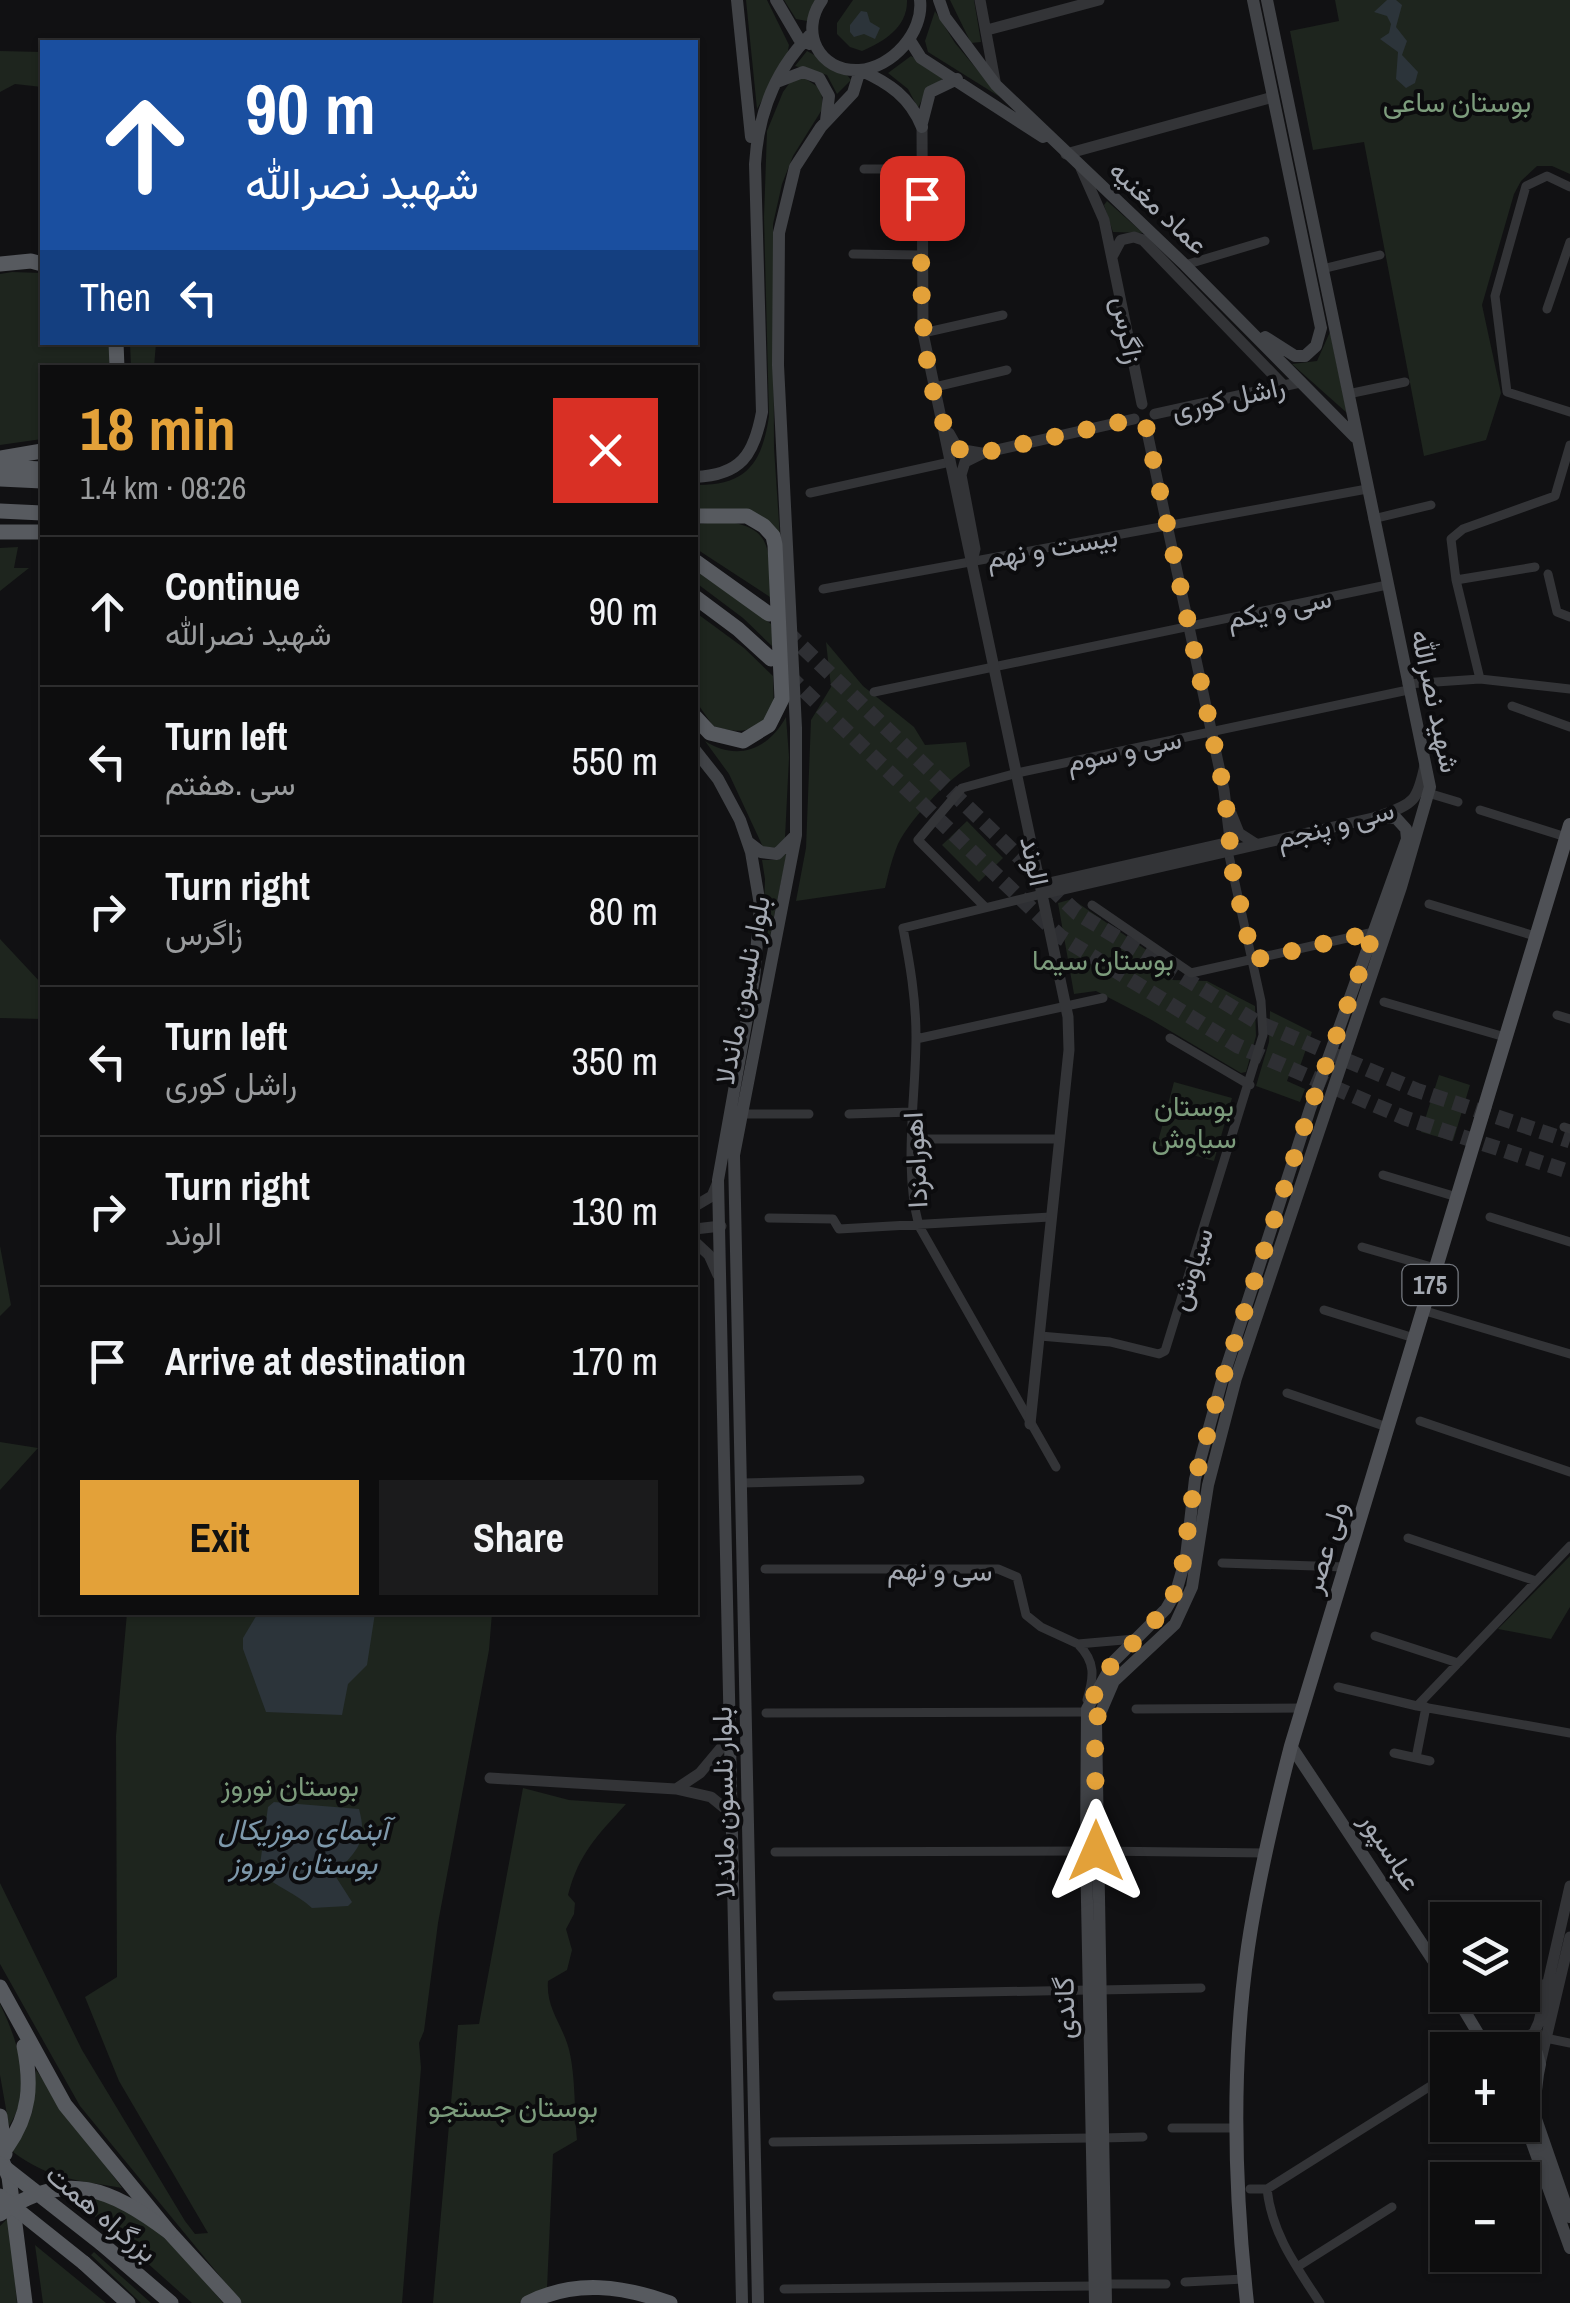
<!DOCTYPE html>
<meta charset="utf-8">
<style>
:root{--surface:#0d0d0e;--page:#1b1b1c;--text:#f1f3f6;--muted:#9a9c9e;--line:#2d2d2e;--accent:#e3a139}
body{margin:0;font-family:"Archivo Narrow",Vazirmatn,sans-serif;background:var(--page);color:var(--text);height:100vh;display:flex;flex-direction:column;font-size:38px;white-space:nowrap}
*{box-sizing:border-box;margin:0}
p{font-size:32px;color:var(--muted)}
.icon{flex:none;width:55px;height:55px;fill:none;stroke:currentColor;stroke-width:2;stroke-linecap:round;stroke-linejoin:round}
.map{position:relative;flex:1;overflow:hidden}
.side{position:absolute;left:40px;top:365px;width:658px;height:1250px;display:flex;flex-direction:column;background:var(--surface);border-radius:0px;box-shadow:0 2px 8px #0004,0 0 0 2px var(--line)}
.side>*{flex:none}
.guide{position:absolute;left:40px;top:40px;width:658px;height:305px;border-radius:0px;box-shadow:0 2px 8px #0004,0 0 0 2px var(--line);background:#1a4fa0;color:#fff;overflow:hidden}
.controls{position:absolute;left:1430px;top:1902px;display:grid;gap:20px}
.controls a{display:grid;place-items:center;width:110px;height:110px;border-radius:0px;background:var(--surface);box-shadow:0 2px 8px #0004,0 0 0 2px var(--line);font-size:50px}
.pin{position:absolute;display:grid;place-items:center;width:85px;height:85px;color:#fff;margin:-42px;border-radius:20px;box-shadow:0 5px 15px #0006}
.me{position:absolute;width:110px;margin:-55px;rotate:0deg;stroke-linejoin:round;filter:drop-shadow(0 0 8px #0008)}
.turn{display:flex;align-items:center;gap:35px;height:210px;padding:0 40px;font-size:45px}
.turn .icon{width:130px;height:130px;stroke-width:2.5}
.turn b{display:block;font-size:70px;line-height:85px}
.then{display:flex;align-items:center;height:95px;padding:0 40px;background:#0003;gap:20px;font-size:38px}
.round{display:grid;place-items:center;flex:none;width:105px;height:105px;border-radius:0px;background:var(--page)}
.head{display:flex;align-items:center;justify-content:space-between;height:170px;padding:0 40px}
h1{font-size:60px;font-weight:700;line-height:75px;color:var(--accent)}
.primary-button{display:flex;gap:20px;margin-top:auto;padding:20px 40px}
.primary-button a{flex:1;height:115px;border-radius:0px;background:var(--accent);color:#111;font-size:40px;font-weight:700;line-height:115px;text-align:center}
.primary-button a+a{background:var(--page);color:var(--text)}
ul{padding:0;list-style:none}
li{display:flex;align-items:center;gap:30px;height:150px;padding:0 40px;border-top:2px solid var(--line)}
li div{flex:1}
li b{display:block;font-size:38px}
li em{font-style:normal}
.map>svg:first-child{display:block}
.green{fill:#1e251e}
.water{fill:#2c343a}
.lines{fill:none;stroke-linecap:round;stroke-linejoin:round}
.trunk-tunnel{stroke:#2e2f33;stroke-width:15;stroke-dasharray:15 8;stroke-linecap:butt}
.minor{stroke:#333437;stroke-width:9}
.tertiary{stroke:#333437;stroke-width:11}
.secondary{stroke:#414347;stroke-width:12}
.primary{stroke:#4f5156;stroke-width:14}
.trunk{stroke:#575a5f;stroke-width:15}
.trunk-bridge{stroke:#575a5f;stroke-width:15}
.route{stroke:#e3a139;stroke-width:18;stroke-dasharray:0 32.4}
.labels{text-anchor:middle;stroke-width:8;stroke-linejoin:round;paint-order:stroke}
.shield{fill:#0c0c0e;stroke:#767a81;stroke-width:2.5}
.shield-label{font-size:25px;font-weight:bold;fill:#a4a9b2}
.park-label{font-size:28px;fill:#7c9c7c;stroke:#0c0c0e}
.street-label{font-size:28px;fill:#a4a9b2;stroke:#0c0c0e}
.water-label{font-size:30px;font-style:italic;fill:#7d98ab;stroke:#0c0c0e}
</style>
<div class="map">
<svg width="1570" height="2303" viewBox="0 0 1570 2303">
<rect width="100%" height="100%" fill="#111113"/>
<path class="green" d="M746,0H767L789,45L787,56L757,109Z
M784,0H818L807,21L796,19Z
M853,0H907C908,27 884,42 862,51L850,47L837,34V23Z
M950,0H974L981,42L971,43Z
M1335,0H1570V174L1552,166H1537L1521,181L1514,194L1482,305L1501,393L1486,440L1424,456L1364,142L1313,150L1290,31L1339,21Z
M935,11L955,43L1000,97L928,52L925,41Z
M0,51L42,52V87L15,84L0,92Z
M807,51L844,71L851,80L837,94L827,75L795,66Z
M911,56L946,76L926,91L918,108L908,89L888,73Z
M803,77L821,89L823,108L793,156L782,184L773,224L774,448L780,538L768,523L695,510V485C746,486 762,464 769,416L764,217L767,131L783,92L791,81Z
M1107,201L1143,233L1113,232L1104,205Z
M12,272L42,273V342L110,343L109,367L42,368V439L0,445V274Z
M1330,332L1347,413L1292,364L1317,361Z
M130,343H156L154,367H131Z
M719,521C775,525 769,551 770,597L695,548V525Z
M18,547L14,568H29L0,591V548Z
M695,569L741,599L771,624L774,648L743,618L695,582Z
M695,612L744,648L773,676L774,712C748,732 745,735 713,726L695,700Z
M826,642L863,686L914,727L925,745L966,742L970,766C947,780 905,824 896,849C891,862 888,875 885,888L796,901L806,848L811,720L831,687Z
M786,717L789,757L785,838L779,848L763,847L729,774L705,741C737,762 769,749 786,717Z
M967,821L1003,858L979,882L942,845Z
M787,853L770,936L766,940L763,938L765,879L762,860H778Z
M1072,899L1164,962L1165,972L1173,980L1207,981L1255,1006L1256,1036L1246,1072L1241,1073L1150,1019L1096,991L1074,994L1058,903Z
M0,939L42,984V1019L0,1018Z
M1270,1011L1312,1032L1297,1075L1290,1073L1287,1081L1305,1089L1300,1102L1256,1086L1269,1042Z
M1439,1075L1470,1085L1453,1141L1421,1132Z
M1174,1082L1232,1098L1214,1161L1157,1145Z
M0,1246L11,1305L0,1316Z
M0,1442L38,1448L0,1490Z
M1570,1556V1607L1551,1639L1498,1629Z
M127,1613H492L489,1650L438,1923L424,2031L419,2043L421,2068L402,2303H242L80,2106L0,1964V1883L82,2050L185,2221L195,2234L208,2233L119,2081L85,1997L117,1977L116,1736Z
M523,1788L569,1800L626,1804C597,1836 579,1853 568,1895L575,1903L574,1914L566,1929L572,1950L567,1970L548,1981C546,2006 559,2020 567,2043C576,2069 574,2112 577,2140L553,2154L547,2289L519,2303H433L458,2025L479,2024Z
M0,2004C18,2041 34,2089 9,2126L0,2075Z
M36,2070L122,2188C77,2180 51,2180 13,2152L32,2113Z
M70,2194C139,2198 181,2253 223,2303H192Z
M9,2217L17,2303H0V2226Z
M35,2245L106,2303H43Z
M94,2252L151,2303H141L91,2255Z"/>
<path class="water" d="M1387,0H1396L1402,5L1396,27L1407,41L1402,55L1418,72L1415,83L1406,88L1396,79L1398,52L1380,39L1389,33L1391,24L1387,16L1374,12Z
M861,11L867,12L870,22L880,28L875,39L864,34L854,37L850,32V25Z
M258,1613H375L367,1665L348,1684L342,1715L266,1712L243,1649V1638Z
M274,1802L359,1809C368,1842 357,1850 337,1872L336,1877L352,1902L348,1906L312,1908C296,1893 276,1887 259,1872L268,1807Z"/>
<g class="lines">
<path class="trunk-tunnel" d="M786,631L1077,913L1257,1022L1416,1090L1570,1141
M788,675L1061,937L1238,1046L1405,1118L1570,1172"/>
<path class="minor" d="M864,169H922
M1570,187L1547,176L1526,186L1495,296L1507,392L1570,412
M853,254L921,255
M1185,265L1265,241
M1322,269L1380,255
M1547,309L1570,242
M923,333L1003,315
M935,387L1007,370
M1348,394L1405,382
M810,493L950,462
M1373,519L1431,505
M1548,574L1557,612L1570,617
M1456,580L1535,567
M823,589L1367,489
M1480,679L1456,580L1451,539L1463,529L1555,496L1570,445
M1407,684L1480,679L1570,689
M874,692L1387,585
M1512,706L1570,727
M1428,793L1458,802
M1480,810L1566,837
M1042,894L903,928C910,964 916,999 916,1037C916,1097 903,1167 919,1226L1056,1467
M1429,904L1535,936
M1092,905L1191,973L1374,932
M985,907L918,840L962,788L1017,773L1408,690
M1384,1002L1505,1037
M1557,1015L1570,1019
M1170,1038L1250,1085
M916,1039L1103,998
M743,1114H809
M849,1114L911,1112
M1564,1127L1570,1129
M913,1139H1059
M1383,1175L1457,1197
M1490,1217L1570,1242
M769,1218L833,1219L839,1229L1050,1217
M1362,1247L1435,1268
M1324,1310L1414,1338
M1422,1310L1570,1354
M1040,1336L1110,1342L1159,1354L1165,1351L1263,1035L1261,1001L1228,851
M1287,1393L1387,1427
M1420,1421L1570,1472
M742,1483L860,1480
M1408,1538L1536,1581
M1222,1563L1345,1567
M765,1569H998L1017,1577L1026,1615L1041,1627L1078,1644L1135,1639
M1375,1636L1458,1663
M1078,1644C1096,1662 1094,1677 1087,1700
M1338,1687L1417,1706L1570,1733
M1417,1706L1570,1546
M1136,1709L1303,1708
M766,1713L1087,1712
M1394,1753L1430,1761
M1416,1758L1426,1707
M1096,1851L1266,1853
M775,1852L1086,1851
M1522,1981L1549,1985
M1099,1990L1201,1988
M777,1996L1088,1990
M1531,2035L1570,2043
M1172,2128H1237
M1102,2138L1143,2137
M773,2142L1091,2138
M1250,2189H1267L1448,2075
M1267,2189C1272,2234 1296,2266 1320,2303
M1522,2195L1548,2180
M1297,2267L1392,2207
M1185,2282L1244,2279
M1107,2284H1166
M784,2289L1095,2286"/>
<path class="tertiary" d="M980,0L995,81
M987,30L1099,0
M922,127L923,333L1068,1017L1069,1050L1030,1424
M1066,154L1273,97
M1081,168L1104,220L1142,404
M1113,255L1121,240L1134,237L1143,240L1284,386
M1155,414L1301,382
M1146,427L1224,790L1230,839L1228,851
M949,433L958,449L981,453
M972,561L975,549L961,475L965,462L983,453L1134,419
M1231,813L1239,833L1256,844
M1040,885L1230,842
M1042,894L1377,817C1413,803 1417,804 1425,765
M695,1206L712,1196L717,1184
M695,1229L721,1226
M695,1242L709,1255L718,1275
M490,1778L676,1789L711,1797L733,1815
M676,1789L700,1773L731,1736
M1516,2043L1534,2033L1539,2022L1570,1886
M1540,2064L1570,1937"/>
<path class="secondary" d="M737,0L751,137
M776,0L799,39L810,44
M822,0C799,32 819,72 859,70C892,68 924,32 920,0
M939,0L945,17L996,85L1185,265L1355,437
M1253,0L1321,328L1316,346L1305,356H1295L1265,337
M909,39L921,58L1043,137
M860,70C889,83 910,97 922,127
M777,82L803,72L819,78L829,96L826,121
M922,123L930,92L957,79
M695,477C741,475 754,455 762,412L755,164C758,115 775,70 810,35
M695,750L718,779L740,820L751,852L760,905L754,979L718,1180L742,2303
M748,842L761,852L777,854L795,836
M1291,1746L1448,1983
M1455,1995L1488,2050
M1502,2050C1514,2040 1527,2041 1537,2053L1540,2064L1538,2074L1522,2085
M1538,2074L1534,2107L1536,2119L1570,2217
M1522,2115L1570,2248
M758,2303L734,1155L796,835V728L778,365L779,233L795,167L821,127L853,93L860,70
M1095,2303L1086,1851L1087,1709L1114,1661L1166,1609L1176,1592L1186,1557L1195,1479L1221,1384L1310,1109L1407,839L1406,829L1396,818L1377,817
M1106,2303L1096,1723L1114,1681L1175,1624L1192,1587L1208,1485L1236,1378L1401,887L1430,787L1267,0"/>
<path class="primary" d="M1247,2303C1234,2185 1231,2064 1248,1947C1258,1879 1274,1812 1291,1746L1570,825"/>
<path class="trunk" d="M0,264L31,261L42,264
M116,342L117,368
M0,458L42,451
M0,467L42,469
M0,479L42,481
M0,511L42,513
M695,516H747L764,526L773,536L775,545L782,699L769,725L743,741L710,733L695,717
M0,532H42
M695,561L769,614
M695,597L738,629L771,659
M0,1987L65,2105L169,2232L234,2303
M0,2116L5,2154
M7,2147C30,2114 32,2085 24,2046
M0,2156L9,2177L25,2303
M101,2243L171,2303
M84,2263L128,2303
M528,2303C575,2279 623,2286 670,2303"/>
<path class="trunk-bridge" d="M0,2164L101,2243
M0,2196L84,2263
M0,2214C65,2168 112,2189 169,2232"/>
</g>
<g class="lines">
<path class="route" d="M922,198C921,268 915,391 958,449L982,453L1134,419L1146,426L1224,790L1230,839L1228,851L1253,960L1374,932L1310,1109L1221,1384L1195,1480L1180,1582L1166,1609L1110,1667L1088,1706L1087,1712L1098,1714L1095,1732L1096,1851"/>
</g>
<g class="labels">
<rect class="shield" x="1402.5" y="1265" width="55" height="40" rx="8"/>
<g class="shield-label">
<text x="1430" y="1294">175</text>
</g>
<g class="park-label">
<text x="1457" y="112">بوستان ساعی</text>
<text x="1103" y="970">بوستان سیما</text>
<text x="1194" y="1116">بوستان<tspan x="1194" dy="32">سیاوش</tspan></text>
<text x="290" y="1796">بوستان نوروز</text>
<text x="513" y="2117">بوستان جستجو</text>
</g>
<g class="street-label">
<text transform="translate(1159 207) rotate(43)" y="10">عماد مغنیه</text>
<text transform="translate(1128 330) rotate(79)" y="10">زاگرس</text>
<text transform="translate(1228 398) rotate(-13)" y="10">راشل کوری</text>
<text transform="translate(1052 547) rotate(-10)" y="10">بیست و نهم</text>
<text transform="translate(1279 608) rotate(-12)" y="10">سی و یکم</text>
<text transform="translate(1436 701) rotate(78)" y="10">شهید نصرالله</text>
<text transform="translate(1124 750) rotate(-12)" y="10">سی و سوم</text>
<text transform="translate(1335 824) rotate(-15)" y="10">سی و پنجم</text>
<text transform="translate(1035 861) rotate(78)" y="10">الوند</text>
<text transform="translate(742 990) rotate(-79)" y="10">بلوار نلسون ماندلا</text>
<text transform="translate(915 1160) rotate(-93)" y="10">اهورامزدا</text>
<text transform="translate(1191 1269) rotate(-72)" y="10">سیاوش</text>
<text transform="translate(1325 1547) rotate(-73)" y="10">ولی عصر</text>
<text transform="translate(940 1570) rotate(1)" y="10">سی و نهم</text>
<text transform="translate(723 1802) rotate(-91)" y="10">بلوار نلسون ماندلا</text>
<text transform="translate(1391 1851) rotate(57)" y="10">عباسپور</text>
<text transform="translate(1064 2008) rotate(-91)" y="10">گاندی</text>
<text transform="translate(102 2213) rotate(40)" y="10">بزرگراه همت</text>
</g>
<g class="water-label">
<text x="303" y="1840">آبنمای موزیکال<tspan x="303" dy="34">بوستان نوروز</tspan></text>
</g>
</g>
</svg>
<div class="controls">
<a><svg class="icon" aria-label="layers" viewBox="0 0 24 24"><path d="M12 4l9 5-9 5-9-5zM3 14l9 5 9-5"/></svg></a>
<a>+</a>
<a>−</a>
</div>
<div class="pin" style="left:922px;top:198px;background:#d93025"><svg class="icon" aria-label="arrive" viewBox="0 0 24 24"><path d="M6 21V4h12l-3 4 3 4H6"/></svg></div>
<svg class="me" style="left:1096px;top:1851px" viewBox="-20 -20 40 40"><path d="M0-17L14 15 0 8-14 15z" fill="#e3a139" stroke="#fff" stroke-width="4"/></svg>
<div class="guide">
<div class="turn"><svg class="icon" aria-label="ahead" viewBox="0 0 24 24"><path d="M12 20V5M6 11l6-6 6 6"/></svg><div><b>90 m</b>شهید نصرالله</div></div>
<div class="then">Then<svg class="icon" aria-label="left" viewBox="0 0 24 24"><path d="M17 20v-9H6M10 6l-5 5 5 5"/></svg></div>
</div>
<section class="side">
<div class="head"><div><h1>18 min</h1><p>1.4 km · 08:26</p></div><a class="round" style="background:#d93025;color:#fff"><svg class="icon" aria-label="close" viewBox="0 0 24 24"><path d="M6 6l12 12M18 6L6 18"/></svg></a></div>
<ul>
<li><svg class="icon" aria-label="ahead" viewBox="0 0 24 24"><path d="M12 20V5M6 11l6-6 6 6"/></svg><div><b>Continue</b><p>شهید نصرالله</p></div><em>90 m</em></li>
<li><svg class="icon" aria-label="left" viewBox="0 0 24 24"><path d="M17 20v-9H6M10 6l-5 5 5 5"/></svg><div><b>Turn left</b><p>سی .هفتم</p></div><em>550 m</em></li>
<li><svg class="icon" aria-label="right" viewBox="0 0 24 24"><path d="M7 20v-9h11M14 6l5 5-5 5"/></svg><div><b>Turn right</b><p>زاگرس</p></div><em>80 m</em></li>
<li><svg class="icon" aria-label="left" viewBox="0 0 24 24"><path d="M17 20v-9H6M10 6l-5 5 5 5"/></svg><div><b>Turn left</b><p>راشل کوری</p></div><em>350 m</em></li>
<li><svg class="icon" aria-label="right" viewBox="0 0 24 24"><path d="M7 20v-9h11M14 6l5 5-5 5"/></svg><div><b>Turn right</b><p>الوند</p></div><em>130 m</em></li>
<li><svg class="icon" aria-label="arrive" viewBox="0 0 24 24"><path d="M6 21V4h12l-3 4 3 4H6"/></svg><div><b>Arrive at destination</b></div><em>170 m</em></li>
</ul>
<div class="primary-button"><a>Exit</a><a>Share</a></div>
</section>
</div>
